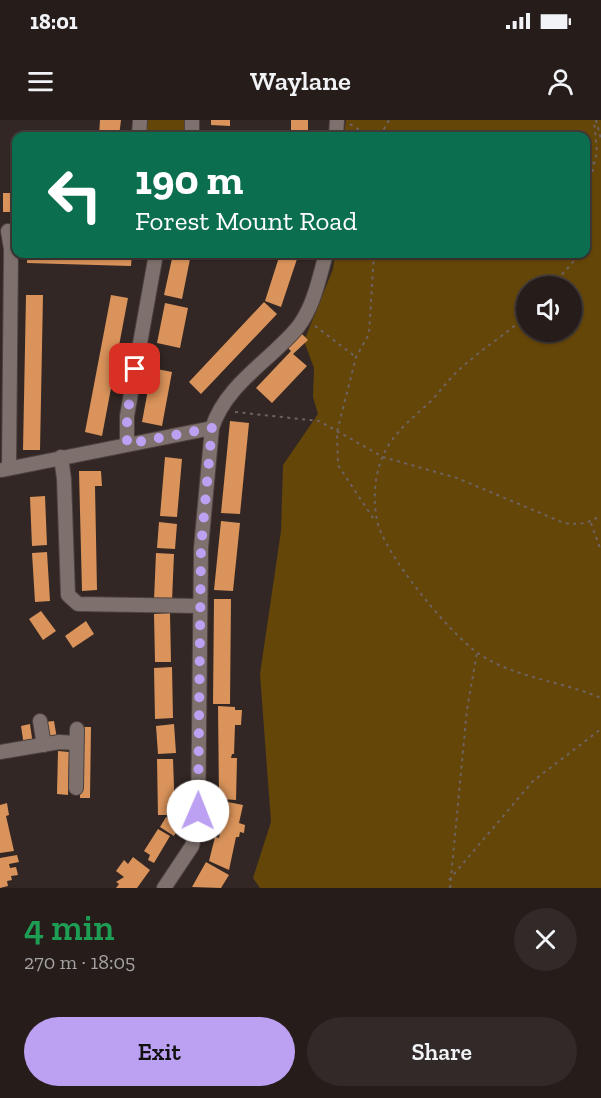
<!DOCTYPE html>
<meta charset="utf-8">
<style>
:root{--surface:#261d1b;--page:#322a28;--text:#f1f3f6;--muted:#a4a2a3;--line:#423b3a;--accent:#bca0f2}
body{margin:0;font-family:"Zilla Slab",serif;background:var(--page);color:var(--text);height:100vh;display:flex;flex-direction:column;font-size:22px;white-space:nowrap}
*{box-sizing:border-box;margin:0}
p{font-size:20px;color:var(--muted)}
.icon{flex:none;width:33px;height:33px;fill:none;stroke:currentColor;stroke-width:2;stroke-linecap:round;stroke-linejoin:round}
.map{position:relative;height:768px;overflow:hidden}
.side{display:flex;flex-direction:column;background:var(--surface);flex:1}
.side>*{flex:none}
.top-card{position:absolute;left:12px;top:12px;width:578px;height:126px;border-radius:12px;box-shadow:0 2px 4px #0004,0 0 0 2px var(--line);background:#0b6e4f;color:#fff;overflow:hidden}
.buttons{position:absolute;left:516px;top:156px;display:grid;gap:12px}
.buttons a{display:grid;place-items:center;width:66px;height:66px;border-radius:50%;background:var(--surface);box-shadow:0 2px 4px #0004,0 0 0 2px var(--line);font-size:30px}
.pin{position:absolute;display:grid;place-items:center;width:51px;height:51px;color:#fff;margin:-26px;border-radius:12px;box-shadow:0 3px 9px #0006}
.me{position:absolute;width:66px;margin:-33px;rotate:1deg;stroke-linejoin:round;filter:drop-shadow(0 0 4px #0008)}
.turn{display:flex;align-items:center;gap:21px;height:126px;padding:0 24px;font-size:27px}
.turn .icon{width:78px;height:78px;stroke-width:2.5}
.turn b{display:block;font-size:42px;line-height:51px}
.round{display:grid;place-items:center;flex:none;width:63px;height:63px;border-radius:32px;background:var(--page)}
.headline{display:flex;align-items:center;justify-content:space-between;height:102px;padding:0 24px}
h1{font-size:36px;font-weight:600;line-height:45px;color:#1e9e55}
.cta{display:flex;gap:12px;margin-top:auto;padding:12px 24px}
.cta a{flex:1;height:69px;border-radius:36px;background:var(--accent);color:#111;font-size:24px;font-weight:600;line-height:69px;text-align:center}
.cta a+a{background:var(--page);color:var(--text)}
.status{display:flex;justify-content:space-between;align-items:center;height:42px;padding:0 30px;background:var(--surface);direction:ltr}
.status svg{height:16px;fill:currentColor}
header{display:flex;justify-content:space-between;align-items:center;height:78px;padding:0 24px;background:var(--surface);font-size:27px;font-weight:600}
.map>svg:first-child{display:block}
.green{fill:#654609;fill-rule:evenodd}
.building{fill:#da935a}
.lines{fill:none;stroke-linecap:round;stroke-linejoin:round}
.minor-casing{stroke:#4c4240;stroke-width:16}
.path{stroke:#6d6361;stroke-width:2;stroke-dasharray:3 4.5;stroke-linecap:butt}
.minor{stroke:#7e716d;stroke-width:14}
.route{stroke:#bca0f2;stroke-width:10;stroke-dasharray:0 18}
</style>
<div class="status"><b>18:01</b><svg viewBox="0 0 49 12"><path d="M0 12V9h3v3zM5 12V6h3v6zM10 12V3h3v9zM15 12V0h3v12zM26 1h20v11H26zM47 4h2v5h-2z"/></svg></div>
<header><svg class="icon" aria-label="menu" viewBox="0 0 24 24"><path d="M4 6h16M4 12h16M4 18h16"/></svg>Waylane<svg class="icon" aria-label="person" viewBox="0 0 24 24"><circle cx="12" cy="8" r="4"/><path d="M4 21q1-7 8-7t8 7"/></svg></header>
<div class="map">
<svg width="601" height="768" viewBox="0 0 601 768">
<rect width="100%" height="100%" fill="#322724"/>
<path class="green" d="M140,0H192V16H139Z
M346,0H601V768H260L253,758L271,702L260,554L281,411L283,345L318,294L313,277L314,248L304,221L333,149L335,134H585V16H344ZM526,166H572V212H526Z"/>
<path class="building" d="M100,0H121L119,16H99Z
M211,0H230V6L211,5Z
M291,0H308V16H291Z
M3,73H16V92H3Z
M27,134H132L131,146L27,143Z
M173,134H191L182,179L164,175Z
M280,134L298,136L281,187L265,181Z
M26,175H43L40,330H23Z
M111,175L128,178L102,316L85,312Z
M264,182L277,194L201,274L189,262Z
M165,183L188,188L180,228L157,223Z
M300,212L308,220L293,234L307,246L272,283L256,268L291,231L286,226Z
M152,248L172,252L162,306L142,302Z
M230,301L249,303L240,394L221,393Z
M165,337L182,339L177,397L160,396Z
M79,351H101L102,366H95L97,470L82,471Z
M45,376L47,425L32,426L30,377Z
M221,401L240,403L233,471L214,470Z
M159,402L177,404L175,429L157,428Z
M47,432L50,481L35,482L32,433Z
M156,433L174,434L172,481L154,480Z
M214,479H231L230,584H213Z
M41,491L56,511L43,520L29,499Z
M170,493L171,542H155L154,494Z
M86,501L94,514L73,528L65,516Z
M172,547L173,598L155,599L154,548Z
M218,586L235,587V590H242L241,605H235L234,634H232L231,638H237L236,680L221,679L219,676Z
M54,601L57,619L47,621L45,602Z
M30,604L33,625L24,626L21,606Z
M174,604L176,633L158,634L156,606Z
M81,607H91L90,678H80Z
M58,631L69,632L68,675L57,674Z
M157,639H173L175,695H158Z
M223,681L243,685L239,703L245,705L244,713L240,712L239,717H236L229,750L209,741L215,717L219,718L221,708H217L220,692H224L225,688L221,687Z
M7,683L9,695L6,696L14,731L0,733V685Z
M175,694L183,698L174,716L160,707L166,697L169,699Z
M158,709L170,716L154,743L148,740L150,735L144,731Z
M17,735L19,742L9,744L10,748L16,747L18,755L11,756L12,760L7,761L8,766L0,768V738Z
M133,737L150,750L137,768H116L119,764L116,762L124,757L116,751L124,740L128,744Z
M206,742L229,755L221,768L192,767Z"/>
<g class="lines">
<g class="minor-casing">
<path id="minor" d="M139,16L140,0
M192,16V0
M336,16L337,0
M8,111L11,129L9,348
M127,324V296L156,134
M61,337L64,359L68,475L78,484L200,486
M2,350L212,308
M40,601L44,625
M0,632L59,622L77,623
M76,668L77,609
M164,768L192,726L198,704L201,428L212,308C226,264 270,241 298,207C314,186 319,158 326,134"/>
</g>
<path class="path" d="M596,0L601,19
M350,4L366,14L380,16
M380,16L389,0
M585,41L594,43
M585,126L590,107V61L597,32L594,0
M374,134L369,214L356,237L337,312L338,345L375,401
M552,166L580,134
M526,196C505,215 480,230 459,250C449,259 441,270 432,280C416,295 400,307 388,326C375,348 372,375 377,400C383,433 450,514 478,533C513,558 562,561 601,578
M315,206L356,237
M235,292L319,301L383,337L457,358L564,403C580,405 588,404 601,395
M591,403L601,431
M449,760L533,661L601,609
M450,768L467,589L477,533"/>
<use href="#minor" class="minor"/>
</g>
<g class="lines">
<path class="route" d="M135,249L127,296V324L212,308L201,428L198,691"/>
</g>
</svg>
<div class="buttons">
<a><svg class="icon" aria-label="sound" viewBox="0 0 24 24"><path d="M4 9h4l5-4v14l-5-4H4zM17 9q2 3 0 6"/></svg></a>
</div>
<div class="pin" style="left:135px;top:249px;background:#d93025"><svg class="icon" aria-label="arrive" viewBox="0 0 24 24"><path d="M6 21V4h12l-3 4 3 4H6"/></svg></div>
<svg class="me" style="left:198px;top:691px" viewBox="-20 -20 40 40"><circle r="19" fill="#fff"/><path d="M0-13L10 11 0 6-10 11z" fill="#bca0f2"/></svg>
<div class="top-card">
<div class="turn"><svg class="icon" aria-label="left" viewBox="0 0 24 24"><path d="M17 20v-9H6M10 6l-5 5 5 5"/></svg><div><b>190 m</b>Forest Mount Road</div></div>
</div>
</div>
<section class="side">
<div class="headline"><div><h1>4 min</h1><p>270 m · 18:05</p></div><a class="round"><svg class="icon" aria-label="close" viewBox="0 0 24 24"><path d="M6 6l12 12M18 6L6 18"/></svg></a></div>
<div class="cta"><a>Exit</a><a>Share</a></div>
</section>
